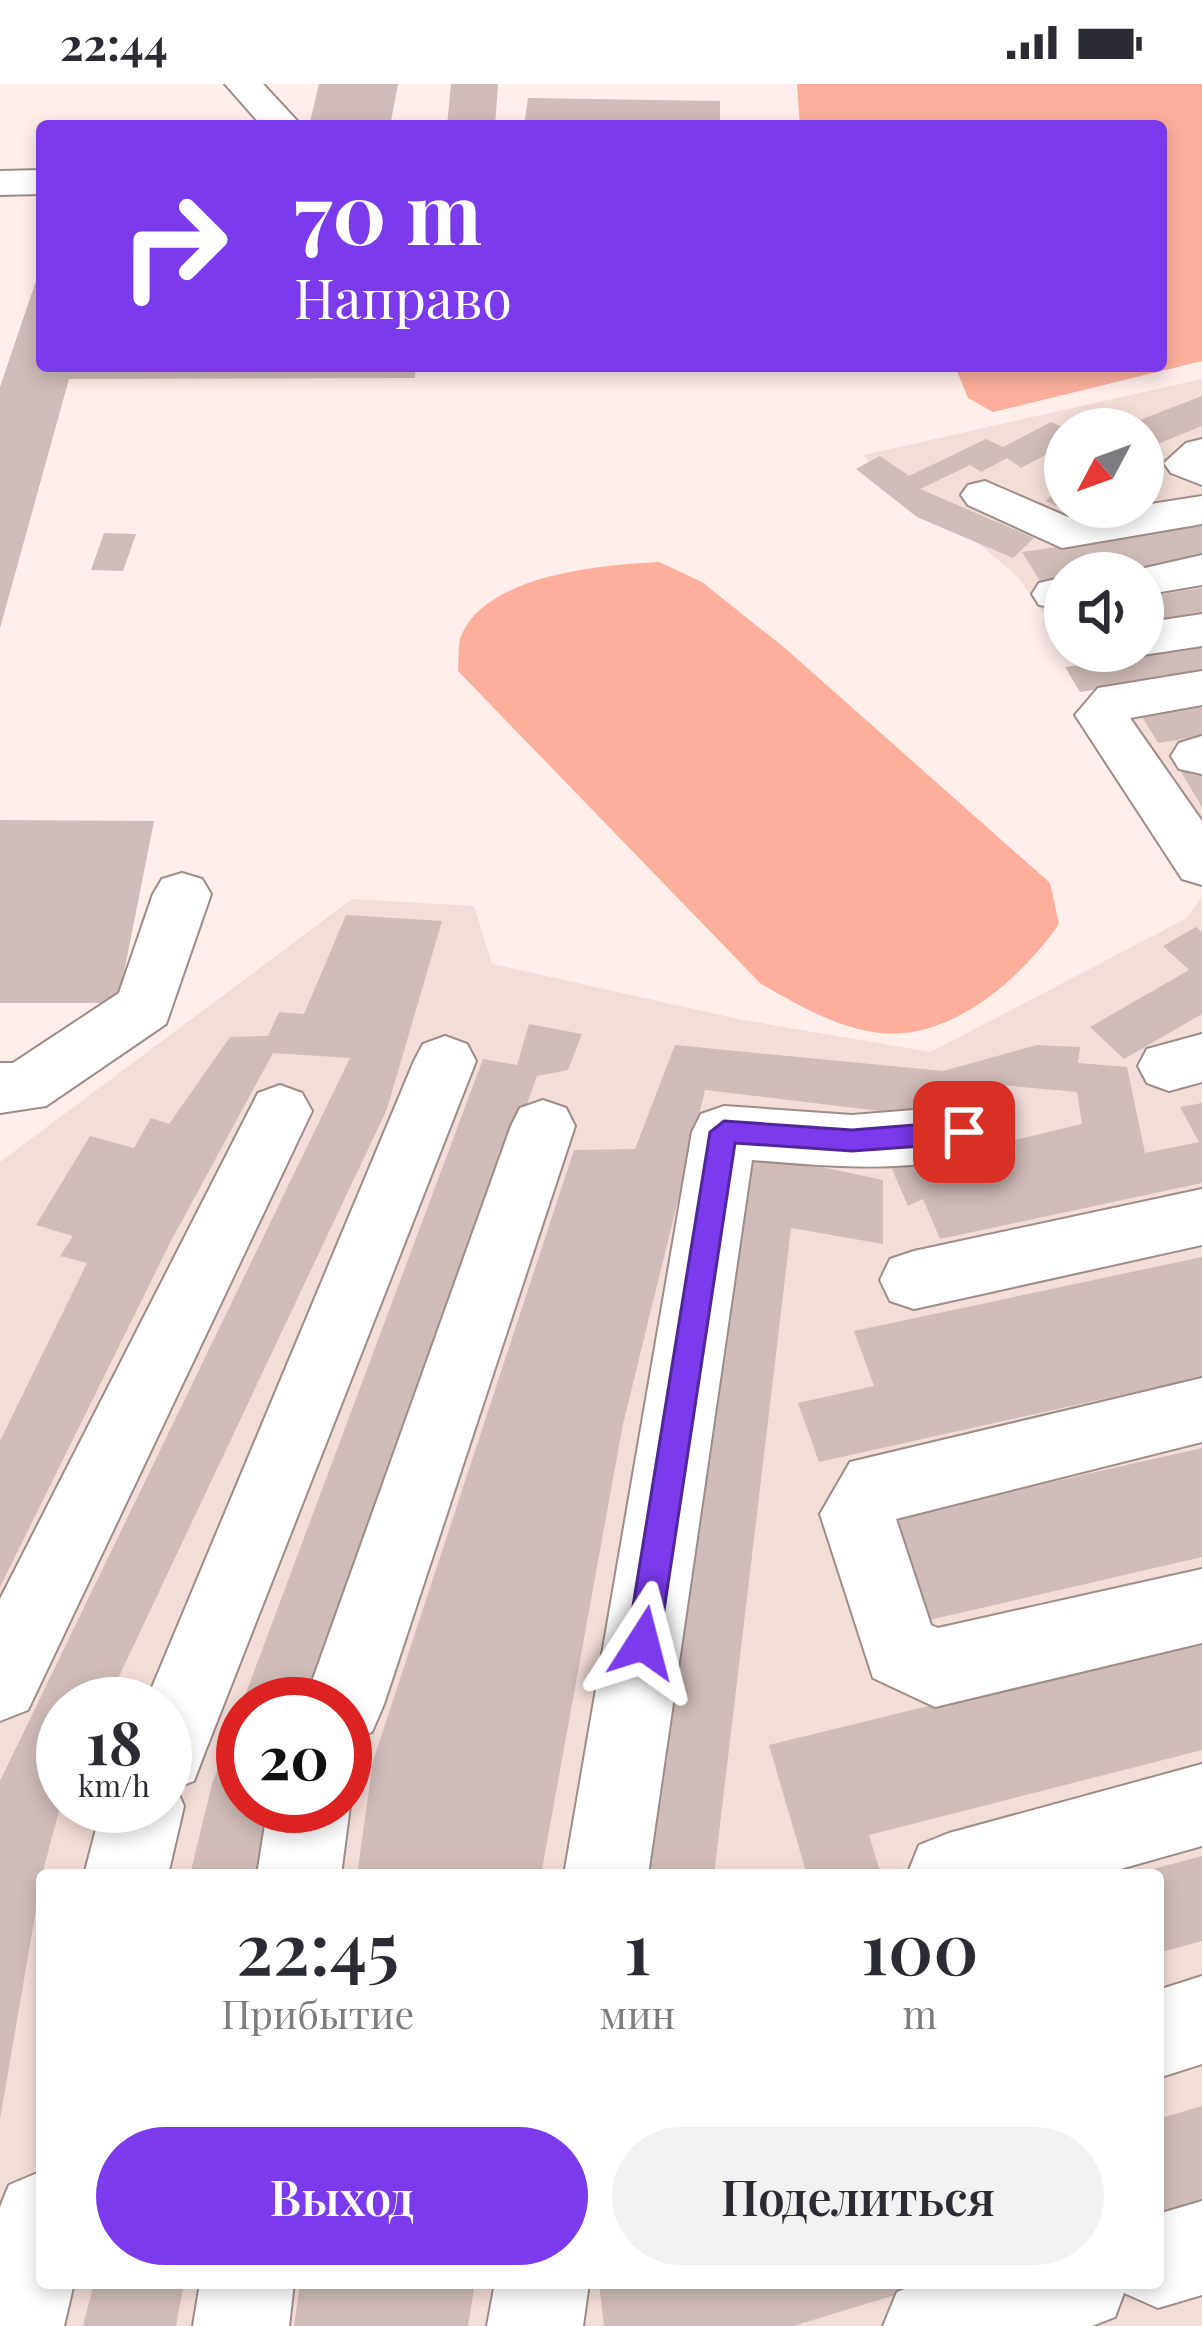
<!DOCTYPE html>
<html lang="ru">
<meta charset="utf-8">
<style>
:root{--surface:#fff;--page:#f2f2f3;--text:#2b2b33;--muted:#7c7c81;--accent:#7c3aed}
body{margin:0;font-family:"Playfair Display",serif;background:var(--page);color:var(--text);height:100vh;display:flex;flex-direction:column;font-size:45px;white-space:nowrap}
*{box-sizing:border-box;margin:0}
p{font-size:39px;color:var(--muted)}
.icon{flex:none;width:66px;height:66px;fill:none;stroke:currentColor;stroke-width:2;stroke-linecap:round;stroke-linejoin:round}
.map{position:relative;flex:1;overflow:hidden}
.drawer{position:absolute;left:36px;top:1785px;width:1128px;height:420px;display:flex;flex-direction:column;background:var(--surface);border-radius:12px;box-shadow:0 6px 18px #0003}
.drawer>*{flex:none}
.guide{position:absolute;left:36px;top:36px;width:1131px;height:252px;border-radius:12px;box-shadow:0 6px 18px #0003;background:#7c3aed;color:#fff;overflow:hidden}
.needle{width:78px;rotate:229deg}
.fabs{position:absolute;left:1044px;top:324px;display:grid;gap:24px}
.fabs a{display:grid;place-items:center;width:120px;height:120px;border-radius:50%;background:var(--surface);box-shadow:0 6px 18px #0003;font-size:60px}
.speed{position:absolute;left:36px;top:1593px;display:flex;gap:24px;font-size:60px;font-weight:700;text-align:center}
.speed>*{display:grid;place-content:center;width:156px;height:156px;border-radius:50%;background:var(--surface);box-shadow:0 6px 18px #0003;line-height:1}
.speed small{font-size:30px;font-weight:400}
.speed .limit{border:18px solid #d22;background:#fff;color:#111}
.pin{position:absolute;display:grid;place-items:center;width:102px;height:102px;color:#fff;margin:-51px;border-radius:24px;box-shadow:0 6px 18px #0006}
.me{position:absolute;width:132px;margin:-66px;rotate:9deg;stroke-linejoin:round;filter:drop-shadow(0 0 9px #0008)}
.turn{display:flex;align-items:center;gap:42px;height:252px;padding:0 60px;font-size:54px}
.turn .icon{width:156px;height:156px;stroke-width:2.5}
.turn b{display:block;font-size:84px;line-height:102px}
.eta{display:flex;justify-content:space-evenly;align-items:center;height:204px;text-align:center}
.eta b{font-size:72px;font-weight:600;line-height:84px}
.cta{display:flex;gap:24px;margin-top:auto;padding:24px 60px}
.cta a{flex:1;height:138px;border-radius:72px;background:var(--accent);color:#fff;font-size:48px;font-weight:600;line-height:138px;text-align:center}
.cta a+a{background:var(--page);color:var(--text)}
.status{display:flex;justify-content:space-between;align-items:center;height:84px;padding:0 60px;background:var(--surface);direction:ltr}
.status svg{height:33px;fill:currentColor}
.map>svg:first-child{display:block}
.built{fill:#f3ddd8;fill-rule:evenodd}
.green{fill:#fdaf9c}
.building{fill:#d0bcb8}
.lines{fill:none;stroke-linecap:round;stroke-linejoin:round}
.minor-casing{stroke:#9e8c87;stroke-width:4}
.minor{fill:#fff;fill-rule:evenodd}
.route{fill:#7c3aed;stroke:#51269a;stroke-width:3}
</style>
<div class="status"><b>22:44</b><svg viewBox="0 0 49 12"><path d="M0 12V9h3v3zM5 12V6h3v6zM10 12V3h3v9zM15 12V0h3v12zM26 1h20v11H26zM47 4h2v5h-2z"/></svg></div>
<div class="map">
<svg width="1202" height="2242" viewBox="0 0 1202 2242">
<rect width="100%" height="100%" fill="#ffeeea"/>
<path class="built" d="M1202,295V746L1071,567H1143V489H1065V559L1016,491L964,448L883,399L864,371ZM1065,345H1143V423H1065Z
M1202,812V2242H0V1078L352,815L474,822L492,880L743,936L931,968L1187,834ZM63,1620H165V1722H63ZM243,1620H345V1722H243ZM42,1791H1158V2199H42Z"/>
<path class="green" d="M797,0H1202V277L993,328L968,314L955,282H1161V42H800Z
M659,478L702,498L786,565L1050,799L1059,840C1021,895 947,961 873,948C831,941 797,920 761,900L458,587C459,577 457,559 462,550C488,490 604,481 659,478Z"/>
<path class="building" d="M319,0H398L390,42H309Z
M451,0H498L495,42H447Z
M528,14L720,17V42H524Z
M41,182L42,282H416L415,294L69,295L0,544V303Z
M1202,312V342L1143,366V345H1084L1107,328L1132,339Z
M1051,338L1065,344V371L1055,366L1021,384L1007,374L981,388L970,381L920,405L1034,454L1013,474L917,433L856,385L880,372L909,392L986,355L1003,363Z
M1065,398V423H1083L1076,431L1046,417Z
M1202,442V474L1040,497L1022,468Z
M104,449L136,450L123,487L91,486Z
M1202,504V528L1143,538V513Z
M1202,563V589L1080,608L1065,583L1108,577L1102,567H1126L1130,573Z
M1202,622V652L1158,659L1141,631Z
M1202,684V723L1181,688Z
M0,736L154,737L118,919H0Z
M346,831L442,837L387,1025L106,1620H63V1712L42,1791L0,2035V1697L350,974L273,969L171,1157L0,1503V1357L87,1179L60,1172L73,1152L36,1141L90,1052L134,1064L151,1034L169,1040L230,953L268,952L279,928L304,930Z
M1196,843L1202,848V930L1124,975L1090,943L1189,886L1163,862Z
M529,940L582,950L568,986L537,992L315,1620H243V1722H279L266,1791H190L212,1700L483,975L517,981Z
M675,961L943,987L1037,961L1080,963L1078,979L1127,983L1145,1069L1199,1058L1180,1023L1202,1019V1099L940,1155L923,1115L908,1122L892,1085L1082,1040L1077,1008L1001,1001L1004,1026L953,1017L954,1036L705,1006L623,1340L541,1791H357L373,1677L574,1066L635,1065Z
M752,1068L883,1096V1160L791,1144L714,1791H642Z
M1202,1173V1293L819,1378L798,1319L874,1302L854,1247Z
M1202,1364V1473L929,1536L897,1433Z
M1202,1555V1666L869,1751L881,1791H807L769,1661Z
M1202,1772V1857L1158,1869V1791L1134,1790Z
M1202,2022V2119L1158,2132V2035Z
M94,2199H184L176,2242H83Z
M300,2199H475L468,2242H294Z
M599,2199H932V2200L793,2242H604Z"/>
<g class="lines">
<g class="minor-casing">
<path id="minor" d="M225,0H263L302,42H262Z
M42,86V110L0,111V87Z
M1202,355V401L1171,389L1164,379L1186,359Z
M985,397L1068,433L1202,412V440L1062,464L968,421L961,411L968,401Z
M1202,471V501L1143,511V489H1123Z
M1065,493V525L1039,521L1032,510L1039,499Z
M1202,530V562L1143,571L1126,567H1143V539Z
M1202,587V621L1130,634L1202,737V801L1182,795L1075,631L1098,604Z
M1202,652V690L1179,685L1171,672L1179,659Z
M182,789L202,795L211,810L166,940L46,1022L0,1029V979H13L119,909L153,810L162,795Z
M1202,950V998L1169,1007L1147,999L1138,982L1147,965Z
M445,952L467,960L476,977L205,1668L194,1697L176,1704L184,1722L168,1791H84L102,1722H165V1620H145L414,977L423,960Z
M280,1001L302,1009L312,1027L28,1626L0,1637V1515L258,1009Z
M543,1016L566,1024L575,1042L384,1620L372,1648L345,1659V1620H304L511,1042L520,1024Z
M724,1022L852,1031L964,1022L987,1030L996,1048L987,1066C913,1091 828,1082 752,1076L648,1791H564L692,1048L701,1030Z
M1202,1105V1161L914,1225L890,1217L880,1196L890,1175L914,1167Z
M1202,1294V1358L896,1435L931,1541L938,1544L1202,1485V1559L935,1623L873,1594L820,1430L850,1378Z
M1202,1680V1762L1099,1791H907L919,1761L949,1749Z
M345,1710L350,1722L341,1791H257L268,1722H345Z
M1202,1892V1980L1158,1994V1906Z
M42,2087V2199H74L64,2242H0V2123L9,2101Z
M1202,2117V2211L1158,2224L1124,2209L1115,2233L1092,2242H883L897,2208L919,2199H1158V2130Z
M200,2199H294L289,2242H193Z
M495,2199H589L583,2242H487Z"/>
</g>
<use href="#minor" class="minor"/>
</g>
<path class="route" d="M724,1037L852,1046L964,1037L977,1048L964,1059L852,1067L735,1059L659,1559L654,1570L643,1575L632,1570L627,1559L710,1048Z"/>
</svg>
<div class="fabs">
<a><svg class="needle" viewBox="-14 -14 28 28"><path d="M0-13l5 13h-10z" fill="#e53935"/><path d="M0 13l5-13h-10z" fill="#7c7c81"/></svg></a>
<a><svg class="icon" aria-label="sound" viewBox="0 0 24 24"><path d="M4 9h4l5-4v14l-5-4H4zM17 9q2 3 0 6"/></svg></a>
</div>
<div class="speed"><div>18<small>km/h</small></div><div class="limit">20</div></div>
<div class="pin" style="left:964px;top:1048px;background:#d93025"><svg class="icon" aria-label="arrive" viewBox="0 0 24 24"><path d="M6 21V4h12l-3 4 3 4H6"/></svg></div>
<svg class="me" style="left:643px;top:1559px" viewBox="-20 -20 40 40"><path d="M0-17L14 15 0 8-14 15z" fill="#7c3aed" stroke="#fff" stroke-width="4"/></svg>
<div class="guide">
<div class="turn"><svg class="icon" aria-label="right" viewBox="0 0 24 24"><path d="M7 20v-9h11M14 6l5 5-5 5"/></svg><div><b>70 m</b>Направо</div></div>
</div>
<section class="drawer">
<div class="eta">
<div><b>22:45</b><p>Прибытие</p></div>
<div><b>1</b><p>мин</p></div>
<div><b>100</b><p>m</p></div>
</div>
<div class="cta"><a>Выход</a><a>Поделиться</a></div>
</section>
</div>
